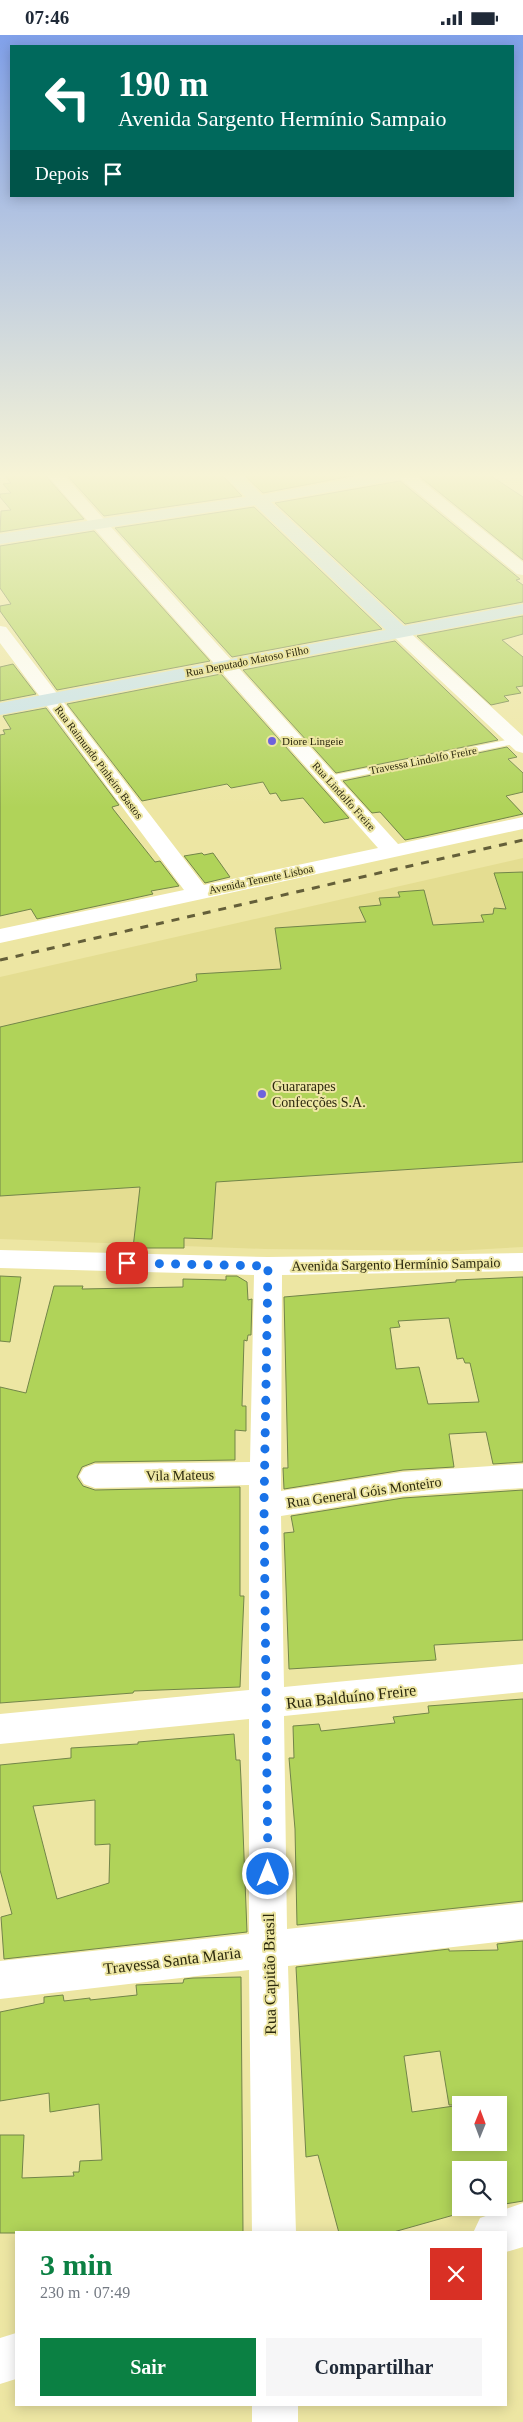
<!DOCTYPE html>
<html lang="pt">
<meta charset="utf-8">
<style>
:root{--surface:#fff;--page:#f6f6f7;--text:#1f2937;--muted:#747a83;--accent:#0b8043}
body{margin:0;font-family:"Times New Roman",serif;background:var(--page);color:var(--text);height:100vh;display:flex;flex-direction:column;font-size:19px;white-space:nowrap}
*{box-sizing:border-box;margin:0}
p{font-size:16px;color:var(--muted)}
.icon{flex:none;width:28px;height:28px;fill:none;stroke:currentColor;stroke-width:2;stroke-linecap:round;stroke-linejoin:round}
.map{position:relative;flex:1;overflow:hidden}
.details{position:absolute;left:15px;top:2196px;width:492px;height:175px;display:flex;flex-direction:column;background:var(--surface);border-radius:0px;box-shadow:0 2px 12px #0003}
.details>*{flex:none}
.guide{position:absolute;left:10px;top:10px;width:504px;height:152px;border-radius:0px;box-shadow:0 2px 12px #0003;background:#00695c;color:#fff;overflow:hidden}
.needle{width:32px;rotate:1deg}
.controls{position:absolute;left:452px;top:2061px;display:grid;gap:10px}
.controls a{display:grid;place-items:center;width:55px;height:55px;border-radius:0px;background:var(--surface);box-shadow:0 2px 12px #0003;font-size:25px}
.pin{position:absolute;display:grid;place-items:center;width:42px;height:42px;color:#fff;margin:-21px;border-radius:10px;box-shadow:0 2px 8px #0006}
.me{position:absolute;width:55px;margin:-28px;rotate:0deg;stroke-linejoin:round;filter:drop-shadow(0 0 4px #0008)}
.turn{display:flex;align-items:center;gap:18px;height:105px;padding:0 25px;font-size:22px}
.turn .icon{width:65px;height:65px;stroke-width:2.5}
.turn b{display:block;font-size:35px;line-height:42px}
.then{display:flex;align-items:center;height:48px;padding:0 25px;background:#0003;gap:10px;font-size:19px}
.round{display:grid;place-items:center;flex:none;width:52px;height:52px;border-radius:0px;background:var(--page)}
.head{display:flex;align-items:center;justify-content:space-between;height:85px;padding:0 25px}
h1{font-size:30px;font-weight:800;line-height:38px;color:var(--accent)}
.action{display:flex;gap:10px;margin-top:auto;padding:10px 25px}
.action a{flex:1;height:58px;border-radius:0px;background:var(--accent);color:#fff;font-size:20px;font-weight:800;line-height:58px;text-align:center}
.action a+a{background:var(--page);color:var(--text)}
.status{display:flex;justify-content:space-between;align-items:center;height:35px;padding:0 25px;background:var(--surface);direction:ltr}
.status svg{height:14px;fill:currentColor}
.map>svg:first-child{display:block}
.built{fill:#e4dd91}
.building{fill:#b0d359;stroke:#728549;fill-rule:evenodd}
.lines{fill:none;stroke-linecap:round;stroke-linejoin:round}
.lane{fill:#fff;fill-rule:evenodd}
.street{fill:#fff;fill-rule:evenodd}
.secondary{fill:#c7e2eb;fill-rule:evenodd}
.rail{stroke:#645f39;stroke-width:3;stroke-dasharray:8 8;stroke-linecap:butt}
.route{stroke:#1a73e8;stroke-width:9;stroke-dasharray:0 16.2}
.poi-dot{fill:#6e62dd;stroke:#ede6a3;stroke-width:2}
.labels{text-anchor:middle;stroke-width:4;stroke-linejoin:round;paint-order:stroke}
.far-street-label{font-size:11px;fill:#2b280d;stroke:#ede6a3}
.far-poi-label{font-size:11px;fill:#2b280d;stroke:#ede6a3;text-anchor:start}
.poi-label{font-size:14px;fill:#2b280d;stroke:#ede6a3;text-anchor:start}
.street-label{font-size:14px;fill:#2b280d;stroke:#ede6a3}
.near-street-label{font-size:16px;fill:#2b280d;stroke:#ede6a3}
</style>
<div class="status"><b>07:46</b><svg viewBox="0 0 49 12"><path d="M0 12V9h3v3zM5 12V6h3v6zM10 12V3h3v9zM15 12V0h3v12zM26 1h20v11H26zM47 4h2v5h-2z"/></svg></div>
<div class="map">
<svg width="523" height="2387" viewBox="0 0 523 2387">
<rect width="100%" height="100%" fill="#ede6a3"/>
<path class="built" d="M523,823V1212L452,1216L265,1214L0,1204V942Z"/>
<path class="building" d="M3,439H44L84,484L0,497L1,476L11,475L0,462V459L11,458L3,449L11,448Z
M66,439H221L242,461L104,481Z
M243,439H362L263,458Z
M429,439H488L523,462V525L419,441Z
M400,446L520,544L516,545L523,550V567L405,589L275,468Z
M254,472L382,594L232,622L115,493Z
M94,496L210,626L57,655L0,576V571L11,569L0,553V511Z
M523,581V599L502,605L523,622V651L516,652L521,658L504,661L509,666L491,670L417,601Z
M395,606L498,705L336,738L243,635Z
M13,629L36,659L0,666V632Z
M221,639L349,783L324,788L303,763L281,766L276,758L270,759L263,747L231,753L227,749L142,766L67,669Z
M46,673L119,770L112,772L113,774L155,827L160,826L179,851L151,856L153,859L37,884L31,874L0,881V700L5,699L3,695L11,694L3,681Z
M507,712L517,722L508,724L523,738V757L506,761L523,779L425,801L405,805L380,777L372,778L343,746Z
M202,818L204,820L213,818L230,842L205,848L184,821Z
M523,837V1127L216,1147L212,1204L184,1203V1213H133L140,1152L0,1161V992L197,946L196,939L281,934L275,893L366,887L359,872L381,870L379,863L400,862L398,857L424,855L433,890L484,887L481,880L493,879L494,873L506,874L494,838Z
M0,1241L21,1242L10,1307L0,1306Z
M226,1241H237L247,1247L248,1265L252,1264L251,1300H248L247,1306L244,1305L242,1371H246V1396L235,1395V1425L95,1427L82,1432L77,1442L83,1451L95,1455L240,1452V1561H244L240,1652L134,1656L133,1658L0,1668V1352L26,1358L54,1251H83L82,1254L183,1252V1244L226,1245Z
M523,1242V1427L493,1429L486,1397L449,1399L454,1432L403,1435L284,1454L283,1433H288L284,1262L456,1247V1245ZM449,1283L457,1324L463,1323L465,1328H470L479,1367L428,1369L419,1332L396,1334L390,1293L400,1292L398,1286Z
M523,1455V1605L434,1610L436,1625L289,1634L284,1498L294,1497L291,1481L403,1463Z
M523,1664V1866L297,1890L295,1794L289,1723H294L293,1691L319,1689L321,1696L395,1688L393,1682L429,1678L428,1671Z
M234,1699L236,1725H240L241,1745L247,1897L4,1924L1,1882L12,1879L0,1835V1730L71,1723V1713L138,1709V1707ZM95,1765V1810L110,1809L109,1848L57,1864L33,1771Z
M523,1906V2166L499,2170V2135H461V2178L390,2198H339L318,2120L306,2122L296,1932L449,1914V1916L498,1915L497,1909ZM440,2016L449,2070H499V2108H461V2070L412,2077L404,2021Z
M241,1942L243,2198H0V2100H24L22,2143L74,2141L73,2137H79L80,2126L102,2125L99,2069L50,2077L49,2058L0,2066V1977L44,1968V1962L63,1960L64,1966L90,1963V1965L137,1960L136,1950L183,1948L184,1944L193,1943Z"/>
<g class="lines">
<path class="lane" d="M516,703L519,704V708L329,747L324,744L329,741Z"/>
<path class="street" d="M46,439H63L398,809L523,782V794L0,908V894L184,855L0,608V591L6,592L204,850L378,813Z
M395,439H413L523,527V540L517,539Z
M399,592L405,593L523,701V718L516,716L393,601L390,597L393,593Z
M0,1215L268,1222L523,1218V1236L282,1240L281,1456L403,1437L523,1429V1453L403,1461L281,1481L284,1652L523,1629V1657L284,1681L287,1894L523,1868V1904L288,1931L296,2198H252L249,1935L0,1964V1926L249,1899V1684L0,1709V1679L249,1655V1450L95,1453L84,1449L79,1441L84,1433L95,1429L250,1427L254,1240L0,1233Z
M523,2168V2212L506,2217V2198H473L480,2183Z
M16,2298V2344L0,2349V2303Z
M252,2370H298V2387H252Z"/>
<path class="secondary" d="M223,439H240L262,460L373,439H408L400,444L271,467L404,591L523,569V579L0,680V668L386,595L255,470L0,509V499L246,462Z"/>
<path class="rail" d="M0,925L523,805"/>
</g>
<linearGradient id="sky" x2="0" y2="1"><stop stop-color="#81a1ea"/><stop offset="0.57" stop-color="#f7f4d6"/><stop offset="1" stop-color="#f7f4d6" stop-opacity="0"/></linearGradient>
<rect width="523" height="773" fill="url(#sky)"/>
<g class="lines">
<path class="route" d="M127,1228L268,1231L264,1471L268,1839"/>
</g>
<g class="poi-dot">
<circle cx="272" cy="706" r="5"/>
<circle cx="262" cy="1059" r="5"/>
</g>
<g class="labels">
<g class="far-street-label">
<text transform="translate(247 626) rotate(-11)" y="4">Rua Deputado Matoso Filho</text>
<text transform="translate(423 725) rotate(-11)" y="4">Travessa Lindolfo Freire</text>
<text transform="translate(99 727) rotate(53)" y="4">Rua Raimundo Pinheiro Bastos</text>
<text transform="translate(344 761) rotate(48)" y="4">Rua Lindolfo Freire</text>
<text transform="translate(261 844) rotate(-12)" y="4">Avenida Tenente Lisboa</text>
</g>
<g class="far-poi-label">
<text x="282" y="710">Diore Lingeie</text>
</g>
<g class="poi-label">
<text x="272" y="1056">Guararapes<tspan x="272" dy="16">Confecções S.A.</tspan></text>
</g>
<g class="street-label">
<text transform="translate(396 1229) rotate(-1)" y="5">Avenida Sargento Hermínio Sampaio</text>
<text transform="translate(180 1440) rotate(-1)" y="5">Vila Mateus</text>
<text transform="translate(364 1457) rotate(-8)" y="5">Rua General Góis Monteiro</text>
</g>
<g class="near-street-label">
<text transform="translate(351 1661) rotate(-6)" y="6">Rua Balduíno Freire</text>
<text transform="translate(172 1925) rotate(-7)" y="6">Travessa Santa Maria</text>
<text transform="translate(269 1939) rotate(-91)" y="6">Rua Capitão Brasil</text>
</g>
</g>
</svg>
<div class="controls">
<a><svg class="needle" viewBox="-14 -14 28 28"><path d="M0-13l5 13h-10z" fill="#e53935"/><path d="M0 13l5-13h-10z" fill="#747a83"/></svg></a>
<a><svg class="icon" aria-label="search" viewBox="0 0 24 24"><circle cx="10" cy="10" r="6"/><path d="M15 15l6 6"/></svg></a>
</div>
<div class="pin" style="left:127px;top:1228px;background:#d93025"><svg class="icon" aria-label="arrive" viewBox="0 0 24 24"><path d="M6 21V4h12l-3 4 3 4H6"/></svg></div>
<svg class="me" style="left:268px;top:1839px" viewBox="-20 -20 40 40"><circle r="17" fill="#1a73e8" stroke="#fff" stroke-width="3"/><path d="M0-11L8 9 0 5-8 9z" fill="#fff"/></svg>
<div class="guide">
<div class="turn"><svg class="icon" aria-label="left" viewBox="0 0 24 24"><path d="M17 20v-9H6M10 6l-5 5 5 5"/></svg><div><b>190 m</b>Avenida Sargento Hermínio Sampaio</div></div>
<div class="then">Depois<svg class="icon" aria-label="arrive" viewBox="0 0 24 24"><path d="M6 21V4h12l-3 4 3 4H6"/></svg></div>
</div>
<section class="details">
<div class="head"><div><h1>3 min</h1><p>230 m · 07:49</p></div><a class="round" style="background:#d93025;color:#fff"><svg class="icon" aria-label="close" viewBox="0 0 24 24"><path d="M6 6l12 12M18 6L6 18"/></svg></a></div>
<div class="action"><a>Sair</a><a>Compartilhar</a></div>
</section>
</div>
